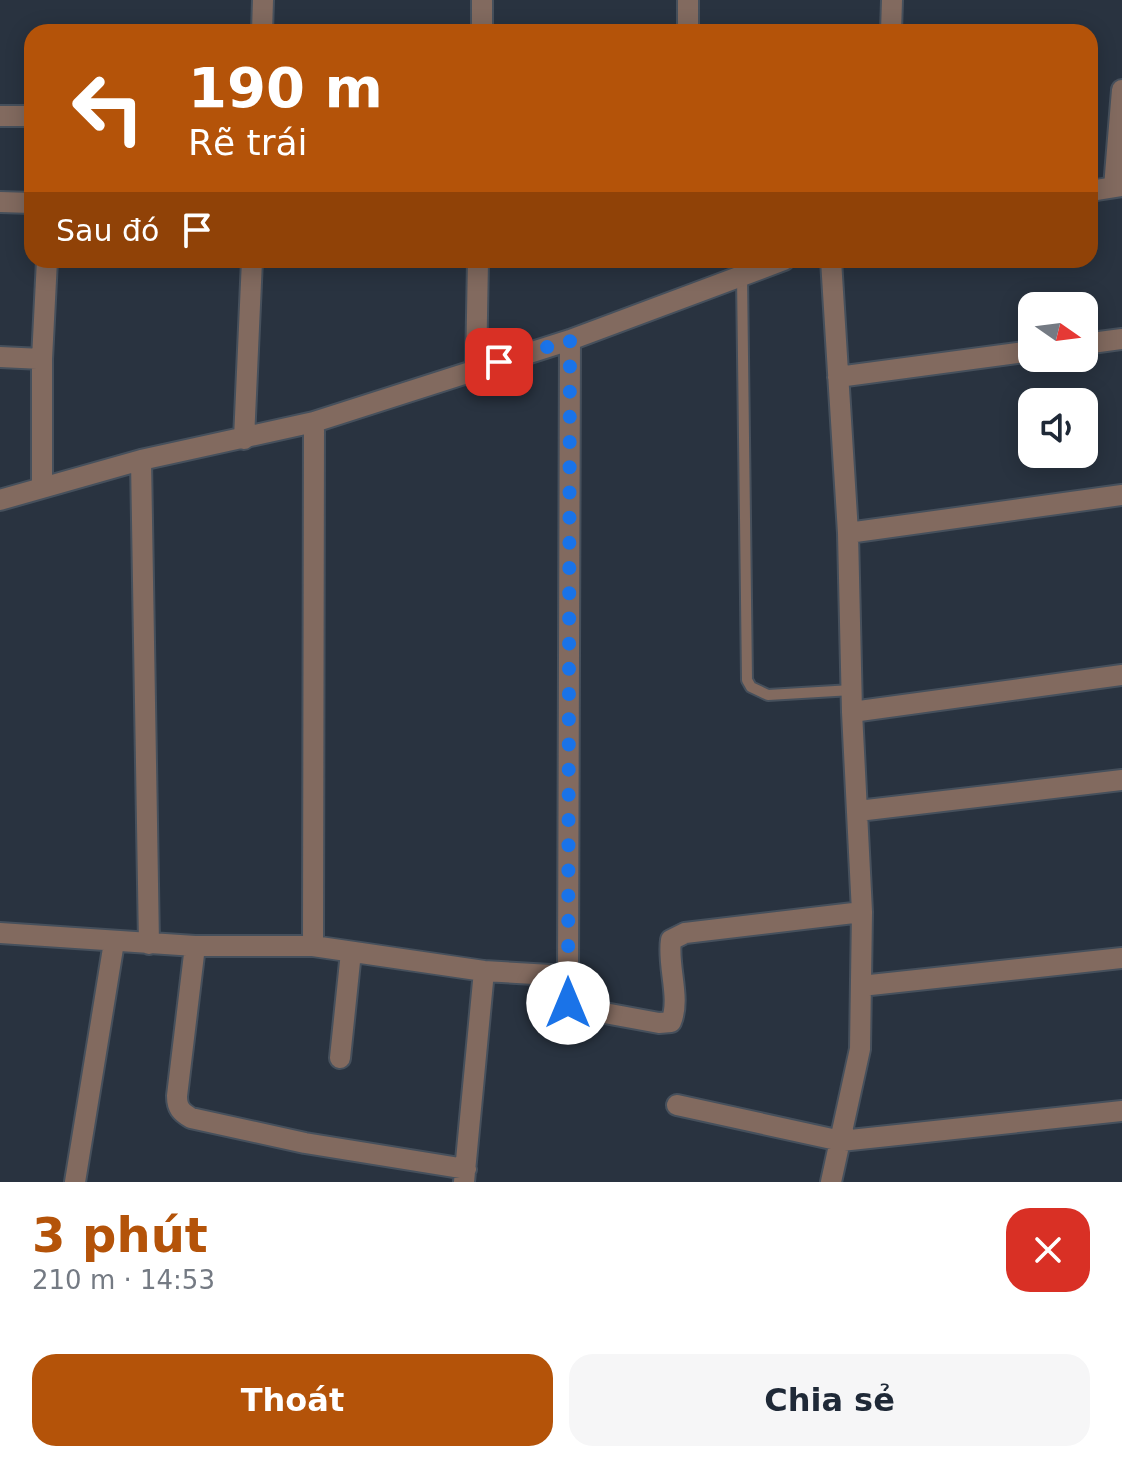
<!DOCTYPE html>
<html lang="vi">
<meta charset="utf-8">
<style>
:root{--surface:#fff;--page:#f6f6f7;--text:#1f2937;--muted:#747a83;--accent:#b45309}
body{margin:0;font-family:"DejaVu Sans",sans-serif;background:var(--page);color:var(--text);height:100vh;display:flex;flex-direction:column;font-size:30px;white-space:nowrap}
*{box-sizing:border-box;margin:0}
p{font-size:26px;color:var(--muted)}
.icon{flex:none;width:44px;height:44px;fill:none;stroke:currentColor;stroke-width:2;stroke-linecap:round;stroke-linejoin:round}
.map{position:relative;height:1182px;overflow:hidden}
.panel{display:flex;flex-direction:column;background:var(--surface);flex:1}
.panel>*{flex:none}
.banner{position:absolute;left:24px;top:24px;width:1074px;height:244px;border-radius:24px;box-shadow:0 4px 20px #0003;background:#b45309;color:#fff;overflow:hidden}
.needle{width:52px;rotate:104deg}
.fabs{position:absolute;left:1018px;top:292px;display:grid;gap:16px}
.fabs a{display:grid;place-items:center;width:80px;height:80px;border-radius:16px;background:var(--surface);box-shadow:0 4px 20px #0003;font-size:40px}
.pin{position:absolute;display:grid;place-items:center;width:68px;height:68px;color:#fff;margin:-34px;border-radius:16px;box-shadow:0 4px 12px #0006}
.me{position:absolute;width:88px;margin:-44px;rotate:0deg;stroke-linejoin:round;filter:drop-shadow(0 0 6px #0008)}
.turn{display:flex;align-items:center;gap:28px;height:168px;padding:0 32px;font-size:36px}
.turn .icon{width:104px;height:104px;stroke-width:2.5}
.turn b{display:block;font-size:56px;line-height:68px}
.then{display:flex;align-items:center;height:76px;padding:0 32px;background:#0003;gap:16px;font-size:30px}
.round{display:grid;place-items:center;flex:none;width:84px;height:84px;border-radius:24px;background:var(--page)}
.overview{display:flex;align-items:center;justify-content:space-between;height:136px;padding:0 32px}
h1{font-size:48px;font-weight:800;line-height:60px;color:var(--accent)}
.primary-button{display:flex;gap:16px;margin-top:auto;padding:16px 32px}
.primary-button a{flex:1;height:92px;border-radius:24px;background:var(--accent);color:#fff;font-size:32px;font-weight:800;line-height:92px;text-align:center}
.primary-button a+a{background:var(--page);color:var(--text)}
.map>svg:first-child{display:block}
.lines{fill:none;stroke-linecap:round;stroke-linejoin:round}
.service-casing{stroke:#46505c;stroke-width:14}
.minor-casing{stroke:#46505c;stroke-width:24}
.service{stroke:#826a5f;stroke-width:10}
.minor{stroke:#826a5f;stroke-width:20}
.route{stroke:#1a73e8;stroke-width:14;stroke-dasharray:0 25.2}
</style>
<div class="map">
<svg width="1122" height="1182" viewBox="0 0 1122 1182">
<rect width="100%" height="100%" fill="#293340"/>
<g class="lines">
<g class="service-casing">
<path id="service" d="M742,275L747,680L751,687L768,695L852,690"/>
</g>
<g class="minor-casing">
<path id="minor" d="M262,32L263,0
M482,32V0
M688,32V0
M891,32L892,0
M0,116H32
M1114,187L1122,90
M1090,191L1122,186
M0,202L32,203
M831,260L848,533L852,712L862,912L860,1049L831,1182
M1084,344L1122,339
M0,357L42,359
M476,370L478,260
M838,377L1032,351
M244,439L252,260
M141,460L149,944
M42,486V359L47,260
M0,500L141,460L314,422L570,340L784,260
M848,533L1122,495
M852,712L1122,675
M858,811L1122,780
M0,933L195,946H313L484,971L568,976V1003L572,1007L659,1023L671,1022C681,998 667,966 671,940L685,933L862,912
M195,946L177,1096C177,1108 181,1112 191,1118L305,1143L466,1169
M313,946L314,422
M568,976L570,340
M861,986L1122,958
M340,1058L351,952
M677,1105L841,1141L1122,1111
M75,1182L114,942
M464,1182L484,971"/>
</g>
<use href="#service" class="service"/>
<use href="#minor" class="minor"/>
</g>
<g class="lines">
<path class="route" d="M499,362L570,340L568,1003"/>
</g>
</svg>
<div class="fabs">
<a><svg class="needle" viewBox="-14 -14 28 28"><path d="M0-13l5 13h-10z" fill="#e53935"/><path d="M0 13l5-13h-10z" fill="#747a83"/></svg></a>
<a><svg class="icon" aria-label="sound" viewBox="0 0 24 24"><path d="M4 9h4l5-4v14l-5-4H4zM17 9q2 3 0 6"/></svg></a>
</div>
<div class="pin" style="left:499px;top:362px;background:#d93025"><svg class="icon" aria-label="arrive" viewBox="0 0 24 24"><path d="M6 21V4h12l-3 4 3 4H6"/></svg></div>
<svg class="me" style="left:568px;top:1003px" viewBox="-20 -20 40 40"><circle r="19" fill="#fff"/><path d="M0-13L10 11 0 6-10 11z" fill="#1a73e8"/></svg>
<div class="banner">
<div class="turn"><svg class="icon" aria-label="left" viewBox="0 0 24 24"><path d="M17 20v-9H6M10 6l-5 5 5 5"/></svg><div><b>190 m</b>Rẽ trái</div></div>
<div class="then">Sau đó<svg class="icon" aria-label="arrive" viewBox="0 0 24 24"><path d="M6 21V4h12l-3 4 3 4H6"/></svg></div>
</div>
</div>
<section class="panel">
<div class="overview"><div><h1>3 phút</h1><p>210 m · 14:53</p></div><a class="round" style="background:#d93025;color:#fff"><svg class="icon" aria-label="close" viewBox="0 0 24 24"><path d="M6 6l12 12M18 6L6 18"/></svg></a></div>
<div class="primary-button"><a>Thoát</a><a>Chia sẻ</a></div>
</section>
